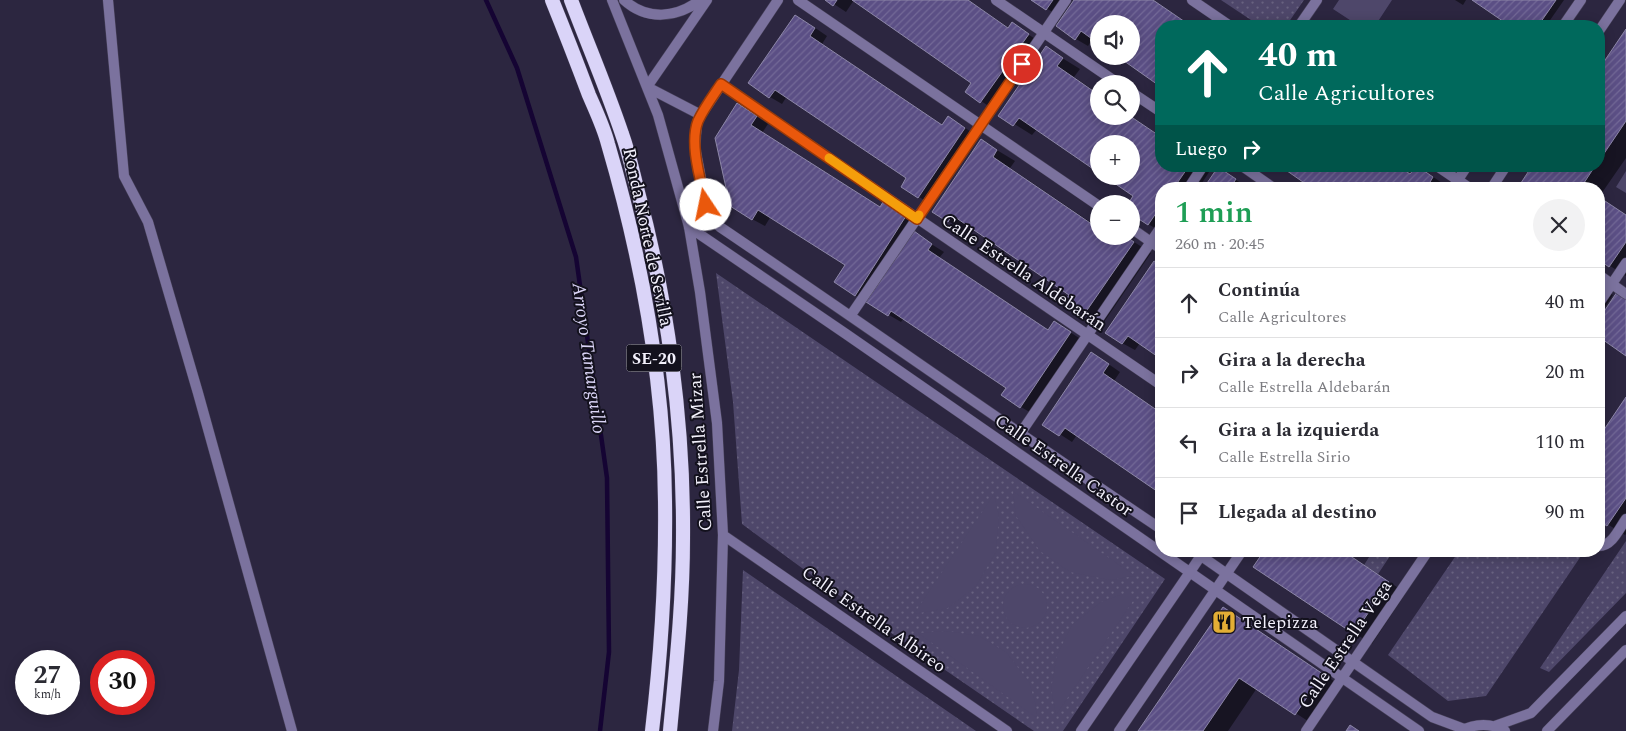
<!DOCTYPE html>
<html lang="es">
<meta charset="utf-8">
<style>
:root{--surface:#fff;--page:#f2f2f3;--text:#2b2b33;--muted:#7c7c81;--line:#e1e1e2}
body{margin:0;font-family:Spectral,serif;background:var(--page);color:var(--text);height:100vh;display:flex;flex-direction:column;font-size:19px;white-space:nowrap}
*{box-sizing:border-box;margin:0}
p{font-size:16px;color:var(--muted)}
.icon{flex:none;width:28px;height:28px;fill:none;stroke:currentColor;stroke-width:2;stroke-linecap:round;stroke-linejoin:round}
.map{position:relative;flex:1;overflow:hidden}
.sheet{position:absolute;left:1155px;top:182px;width:450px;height:375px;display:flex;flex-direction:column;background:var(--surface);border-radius:20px;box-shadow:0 2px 12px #0003}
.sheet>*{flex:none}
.hud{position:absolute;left:1155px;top:20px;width:450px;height:152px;border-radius:20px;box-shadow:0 2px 12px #0003;background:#00695c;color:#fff;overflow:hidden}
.tools{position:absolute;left:1090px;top:15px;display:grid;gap:10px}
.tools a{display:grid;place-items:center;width:50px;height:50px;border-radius:50%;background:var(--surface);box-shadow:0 2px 12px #0003;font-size:25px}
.speed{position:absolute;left:15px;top:650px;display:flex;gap:10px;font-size:25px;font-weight:700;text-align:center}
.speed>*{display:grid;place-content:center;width:65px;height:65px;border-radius:50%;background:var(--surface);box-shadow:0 2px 12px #0003;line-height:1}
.speed small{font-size:12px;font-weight:400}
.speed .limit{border:8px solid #d22;background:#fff;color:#111}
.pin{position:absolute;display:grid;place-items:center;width:42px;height:42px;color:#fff;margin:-21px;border:2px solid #fff;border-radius:50%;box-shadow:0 1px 5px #0007}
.me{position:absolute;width:55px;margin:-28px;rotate:349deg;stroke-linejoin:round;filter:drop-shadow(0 0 4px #0008)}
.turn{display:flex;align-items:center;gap:18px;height:105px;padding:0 20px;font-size:22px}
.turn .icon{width:65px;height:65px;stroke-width:2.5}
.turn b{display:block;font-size:35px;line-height:42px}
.then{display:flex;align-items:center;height:48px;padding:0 20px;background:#0003;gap:10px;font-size:19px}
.round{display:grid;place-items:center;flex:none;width:52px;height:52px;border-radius:26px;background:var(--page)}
.head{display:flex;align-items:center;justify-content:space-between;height:85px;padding:0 20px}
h1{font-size:30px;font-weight:600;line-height:38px;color:#1e9e55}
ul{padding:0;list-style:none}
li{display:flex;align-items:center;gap:15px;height:70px;padding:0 20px;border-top:1px solid var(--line)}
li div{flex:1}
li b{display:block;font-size:19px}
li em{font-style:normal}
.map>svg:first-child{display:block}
.grass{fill:url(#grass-dots)}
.garden{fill:#4e476a}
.shadow{fill:#0007}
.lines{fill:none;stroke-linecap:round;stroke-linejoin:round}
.stream{stroke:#150433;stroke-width:4.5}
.building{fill:url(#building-hatch);stroke:#8d87a8}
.minor-casing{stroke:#48425a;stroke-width:11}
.tertiary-casing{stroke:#48425a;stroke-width:11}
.trunk-casing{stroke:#48425a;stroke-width:15}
.minor{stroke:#7b729e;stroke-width:10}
.tertiary{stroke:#7b729e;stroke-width:10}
.trunk{stroke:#dad4f8;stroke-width:14}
.route-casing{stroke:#983908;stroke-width:12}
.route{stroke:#ea580c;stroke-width:9}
.slow{stroke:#f59e0b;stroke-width:9}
.labels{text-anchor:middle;stroke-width:4;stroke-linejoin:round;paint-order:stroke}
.shield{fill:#13111d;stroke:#b0aeb9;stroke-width:1}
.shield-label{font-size:16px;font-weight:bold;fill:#f3f1fc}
.street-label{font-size:18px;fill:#f3f1fc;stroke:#13111d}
.poi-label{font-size:18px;fill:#f3f1fc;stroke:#13111d;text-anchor:start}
.water-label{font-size:19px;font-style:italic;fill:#dad4f6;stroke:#13111d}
</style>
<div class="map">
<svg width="1626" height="731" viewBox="0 0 1626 731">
<defs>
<pattern id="grass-dots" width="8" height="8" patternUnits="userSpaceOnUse" patternTransform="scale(1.25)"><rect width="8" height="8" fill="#4e476a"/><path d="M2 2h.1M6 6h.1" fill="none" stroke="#686280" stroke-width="1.8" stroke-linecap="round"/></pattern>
<pattern id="building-hatch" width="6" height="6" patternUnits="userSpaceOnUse" patternTransform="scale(1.25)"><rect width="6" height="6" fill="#5b4f85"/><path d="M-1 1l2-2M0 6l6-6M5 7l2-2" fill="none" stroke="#736997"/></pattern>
</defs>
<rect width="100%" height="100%" fill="#2c2640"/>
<path class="grass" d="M1221,0H1304L1286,26H1260Z
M716,273L1165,579L1063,731H1034L881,626L742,524L733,402Z
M1626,541V593L1549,672L1540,668Z
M1373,551H1389L1392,553L1378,574L1364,565Z
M1459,551H1574L1581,556L1486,696L1448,701L1388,655Z
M743,570L976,731H732L739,670Z"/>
<path class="garden" d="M1339,0H1392L1375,26H1359L1333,9Z
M1626,171V193L1616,187Z
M1013,491L1135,576L1110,580L1070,572L1040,551L1016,516Z
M994,494L999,516L996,552L976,586L948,608L914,614Z
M1003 606a22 22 0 1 1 44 0a22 22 0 1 1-44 0Z
M1120,595H1137L1056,715L1051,689L1057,655L1072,625L1101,602Z
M947,631L979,636L1006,652L1029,682L1035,702L1037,718L918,633Z"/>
<path class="shadow" d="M828,0H968L1009,28L1012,24L1040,42L993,109L981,101L973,83L854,0L846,12Z
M1033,0H1071L1059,16Z
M1076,0H1153L1191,26H1161V86L1119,56H1131V24H1099L1093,38L1088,46L1076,39Z
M1455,0H1466L1463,5Z
M1474,0H1564L1546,26H1513Z
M808,23L827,36L822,44L943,126L961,125L977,136L931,204L919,197L908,178L787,96L782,104L770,97Z
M1626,31V158L1599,197L1626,215V276L1599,259V189H1518L1534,166H1599V71Z
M1046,48L1080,69L1074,77L1099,94V116H1131L1161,137V166H1213L1198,189H1161V232L1131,213L1135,196L1131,176V144L1037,129L1032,135L1000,115Z
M750,112L768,124L762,133L881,208L896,211L917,224L912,232L944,252L939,258L1049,331L1067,330L1082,340L1033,414L1021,407L1007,387L904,318L901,322L855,295L847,265L771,216L765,226L752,219Z
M982,141L1015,161L1010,168L1099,228V236H1125L1151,253L1102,325L1066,302L1071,295L970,226L966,231L948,221Z
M1219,169L1247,187L1246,189H1205Z
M1429,174L1445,185L1442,189H1316Z
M1155,262L1161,266V358L1140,343L1135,350L1122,343Z
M1599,286L1613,295L1599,316Z
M1104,361L1120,372L1114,381L1161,413V492L1077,435L1072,442L1044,424Z
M1626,399V534L1625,535L1599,519V439Z
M1265,551H1349L1347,554L1406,593L1372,644L1354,633Z
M1223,608L1340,685L1314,725L1257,688L1228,731H1140Z"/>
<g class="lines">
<path class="stream" d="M486,0L517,68L576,257L607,478L609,652L600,731"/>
</g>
<path class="building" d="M825,0H837L833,6Z
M852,0H968L1008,28L1012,22L1029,34L980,103L965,92L971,83Z
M1031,0H1053L1046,10Z
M1074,0H1153L1191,26H1161V87L1117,56H1131V24H1099V44L1081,31L1075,40L1056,26Z
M1472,0H1556L1538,26H1510Z
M795,15L815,28L810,36L942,125L948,116L965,128L918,198L901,187L906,178L775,90L769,98L748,83Z
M1626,29V121L1599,161V69Z
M1046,46L1063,58L1057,66L1099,95V116H1130L1161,137V166H1189L1173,189H1161V206L1148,225L1131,214V204H1128L1133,196L1104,176H1131V144H1099V173L1019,118L1013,126L998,116Z
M737,103L757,116L751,125L880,207L883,202L906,216L855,296L834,282L845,265L758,210L752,220L730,206L715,138Z
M981,139L997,150L993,157L1099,229V236H1125L1134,242L1083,316L1064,302L1069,295L952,215L948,222L932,212Z
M1280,166H1398L1410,174L1417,166L1433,177L1426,189H1313Z
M1532,166H1595L1582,186L1586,189H1517Z
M1218,167L1236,179L1230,188L1232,189H1203Z
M1599,197L1626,215V242L1609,267L1599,260Z
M914,231L932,244L928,250L1048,330L1054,321L1071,332L1020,408L1001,395L1006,388L891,311L888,316L866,302Z
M1154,261L1161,265V359L1128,336L1122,344L1105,333Z
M1617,292L1626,299V356L1599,337V319Z
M1091,352L1109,364L1103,373L1161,413V494L1065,428L1059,436L1042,425Z
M1626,397V498L1607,526L1599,521V437Z
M1264,551H1343L1389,582L1354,634L1253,567Z
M1223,607L1323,674L1295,715L1239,678L1203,731H1138Z
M1350,725L1359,731H1346Z"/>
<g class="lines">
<g class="minor-casing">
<path id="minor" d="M108,0L124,176L148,222L198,393L292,731
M798,0L1099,206
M996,0L1119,84
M1192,0L1230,26
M1299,26L1317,0
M1563,26L1581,0
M1599,31L1620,0
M721,84L1161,385
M1131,92L1161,112
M701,115L697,123L695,147L706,205L720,227C868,327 1013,430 1161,529
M1242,166L1275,189
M1437,166L1471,189
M1188,189L1203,166
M1452,189L1467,166
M1491,189L1506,166
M689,227L846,334L1419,731
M689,227L700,292L717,423L723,535L719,681L713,731
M1131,228L1161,249
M1599,275L1626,294
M1599,303L1626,263
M851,315L1066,0
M1020,434L1161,227
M723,535L1007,731
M1599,546C1612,546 1619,529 1626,519
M1194,551L1432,717L1464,729
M1190,572L1204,551
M1119,731L1242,551
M1306,731L1428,551"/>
</g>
<g class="tertiary-casing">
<path id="tertiary" d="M612,0L658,115L689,227
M624,0C647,21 677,18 700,0
M647,87L701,115L778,0
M647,87L707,0
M1495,726L1531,713L1626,616
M1081,731L1190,572
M1461,731C1475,723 1492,723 1505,731
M1547,731L1626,650"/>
</g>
<g class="trunk-casing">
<path id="trunk" d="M552,0C565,32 577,63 589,95C596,111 604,128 608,144C642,260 664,381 665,501C666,578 661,655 652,731
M571,0C588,45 607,89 622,134C629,153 633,173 638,192C668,303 684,424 683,539C683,603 676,667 670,731"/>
</g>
<use href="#minor" class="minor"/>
<use href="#tertiary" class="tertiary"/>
<use href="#trunk" class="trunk"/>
</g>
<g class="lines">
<g class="route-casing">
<path id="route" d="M706,205C701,181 689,144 698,121C704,108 713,96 721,84L917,219L1022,64"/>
</g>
<use href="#route" class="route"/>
<path class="slow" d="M829,158L917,219L919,215"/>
</g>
<defs>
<g id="restaurant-square" transform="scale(1.25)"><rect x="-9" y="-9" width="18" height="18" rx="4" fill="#e3ae35" stroke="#13111d"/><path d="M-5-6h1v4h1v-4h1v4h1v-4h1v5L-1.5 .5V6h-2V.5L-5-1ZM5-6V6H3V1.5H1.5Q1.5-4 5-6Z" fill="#111"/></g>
</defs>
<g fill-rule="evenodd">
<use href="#restaurant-square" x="1224" y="622"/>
</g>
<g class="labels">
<rect class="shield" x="626.5" y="344.5" width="55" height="27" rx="4"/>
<g class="shield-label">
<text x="654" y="364">SE-20</text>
</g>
<g class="street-label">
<text transform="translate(648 237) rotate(78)" y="6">Ronda Norte de Sevilla</text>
<text transform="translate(1024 272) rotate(34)" y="6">Calle Estrella Aldebarán</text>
<text transform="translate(700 452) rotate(-94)" y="6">Calle Estrella Mizar</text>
<text transform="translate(1064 465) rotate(35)" y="6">Calle Estrella Castor</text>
<text transform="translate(874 619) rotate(35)" y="6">Calle Estrella Albireo</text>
<text transform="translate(1345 644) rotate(-56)" y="6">Calle Estrella Vega</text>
</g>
<g class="poi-label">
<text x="1242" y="628">Telepizza</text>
</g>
<g class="water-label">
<text transform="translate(590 358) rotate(82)" y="7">Arroyo Tamarguillo</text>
</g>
</g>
</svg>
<div class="tools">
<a><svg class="icon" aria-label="sound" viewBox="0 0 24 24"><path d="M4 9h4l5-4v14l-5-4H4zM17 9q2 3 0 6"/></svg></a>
<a><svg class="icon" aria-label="search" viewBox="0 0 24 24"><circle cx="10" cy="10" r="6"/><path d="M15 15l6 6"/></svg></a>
<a>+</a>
<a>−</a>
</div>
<div class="speed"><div>27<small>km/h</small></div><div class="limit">30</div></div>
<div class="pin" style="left:1022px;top:64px;background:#d93025"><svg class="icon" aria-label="arrive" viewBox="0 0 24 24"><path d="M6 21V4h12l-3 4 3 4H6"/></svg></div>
<svg class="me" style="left:706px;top:205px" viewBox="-20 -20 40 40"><circle r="19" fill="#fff"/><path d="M0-13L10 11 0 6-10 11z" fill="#ea580c"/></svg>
<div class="hud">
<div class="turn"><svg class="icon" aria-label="ahead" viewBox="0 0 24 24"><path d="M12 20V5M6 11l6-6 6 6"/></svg><div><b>40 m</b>Calle Agricultores</div></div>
<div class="then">Luego<svg class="icon" aria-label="right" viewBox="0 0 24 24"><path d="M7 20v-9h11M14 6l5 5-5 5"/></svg></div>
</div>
<section class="sheet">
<div class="head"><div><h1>1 min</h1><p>260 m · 20:45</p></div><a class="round"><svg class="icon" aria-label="close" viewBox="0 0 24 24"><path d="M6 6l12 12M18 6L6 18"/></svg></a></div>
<ul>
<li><svg class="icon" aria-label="ahead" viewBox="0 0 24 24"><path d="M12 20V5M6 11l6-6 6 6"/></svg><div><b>Continúa</b><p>Calle Agricultores</p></div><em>40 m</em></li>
<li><svg class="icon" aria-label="right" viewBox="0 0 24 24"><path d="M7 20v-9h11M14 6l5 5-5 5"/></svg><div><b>Gira a la derecha</b><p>Calle Estrella Aldebarán</p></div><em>20 m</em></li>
<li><svg class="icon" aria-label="left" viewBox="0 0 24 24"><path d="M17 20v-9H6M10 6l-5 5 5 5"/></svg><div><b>Gira a la izquierda</b><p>Calle Estrella Sirio</p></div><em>110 m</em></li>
<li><svg class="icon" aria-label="arrive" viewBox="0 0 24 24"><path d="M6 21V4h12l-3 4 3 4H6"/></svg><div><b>Llegada al destino</b></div><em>90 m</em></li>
</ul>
</section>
</div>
